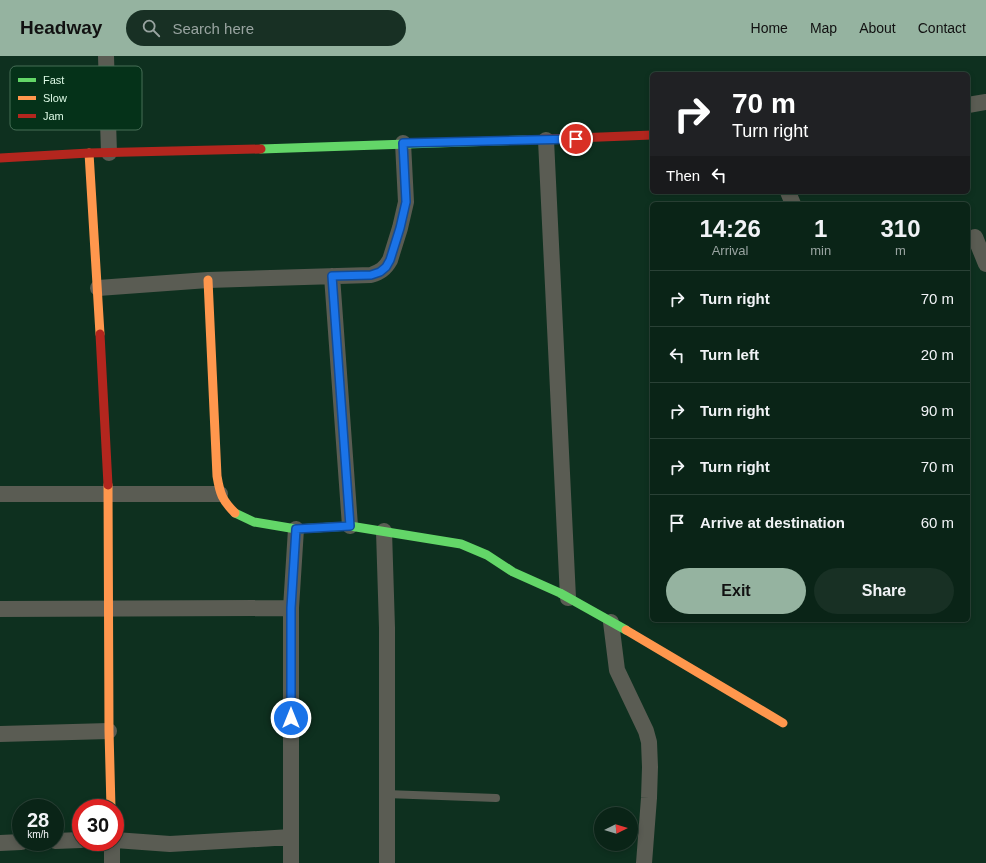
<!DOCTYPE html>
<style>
:root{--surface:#0a2417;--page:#183024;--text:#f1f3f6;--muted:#99a4a1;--line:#2a4136;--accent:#95b3a0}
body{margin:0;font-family:Arial,sans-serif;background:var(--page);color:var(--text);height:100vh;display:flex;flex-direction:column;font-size:15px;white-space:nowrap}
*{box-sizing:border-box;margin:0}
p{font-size:13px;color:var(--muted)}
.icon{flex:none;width:22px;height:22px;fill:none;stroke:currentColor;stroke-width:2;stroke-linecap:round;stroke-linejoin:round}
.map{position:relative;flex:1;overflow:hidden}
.side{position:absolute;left:650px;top:146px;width:320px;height:420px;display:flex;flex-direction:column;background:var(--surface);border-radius:6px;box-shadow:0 2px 6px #0003,0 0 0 1px var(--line)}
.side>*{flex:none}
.top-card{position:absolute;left:650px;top:16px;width:320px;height:122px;border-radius:6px;box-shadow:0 2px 6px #0003,0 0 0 1px var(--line);background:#202124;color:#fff;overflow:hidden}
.needle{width:26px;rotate:85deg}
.fabs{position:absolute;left:594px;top:751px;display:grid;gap:8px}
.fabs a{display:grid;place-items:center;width:44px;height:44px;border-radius:50%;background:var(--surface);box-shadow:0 2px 6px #0003,0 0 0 1px var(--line);font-size:20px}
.speed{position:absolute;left:12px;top:743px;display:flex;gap:8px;font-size:20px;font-weight:700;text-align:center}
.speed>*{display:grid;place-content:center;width:52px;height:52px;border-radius:50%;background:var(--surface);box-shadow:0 2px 6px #0003,0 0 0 1px var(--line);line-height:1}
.speed small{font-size:10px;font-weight:400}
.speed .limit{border:6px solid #d22;background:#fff;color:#111}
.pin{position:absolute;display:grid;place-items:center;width:34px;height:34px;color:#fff;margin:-17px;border:2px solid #fff;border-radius:50%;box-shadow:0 1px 4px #0007}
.me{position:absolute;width:44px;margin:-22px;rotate:0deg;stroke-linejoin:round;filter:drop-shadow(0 0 3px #0008)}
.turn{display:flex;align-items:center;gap:14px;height:84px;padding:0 16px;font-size:18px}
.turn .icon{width:52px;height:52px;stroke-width:2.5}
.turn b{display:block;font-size:28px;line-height:34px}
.then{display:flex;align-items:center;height:38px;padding:0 16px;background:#0003;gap:8px;font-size:15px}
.eta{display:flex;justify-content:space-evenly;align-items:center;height:68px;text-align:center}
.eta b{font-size:24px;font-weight:600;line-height:28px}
.button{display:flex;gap:8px;margin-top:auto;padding:8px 16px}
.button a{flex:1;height:46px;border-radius:24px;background:var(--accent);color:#111;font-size:16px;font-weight:600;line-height:46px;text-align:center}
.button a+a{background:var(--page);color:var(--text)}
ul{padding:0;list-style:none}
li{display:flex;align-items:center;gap:12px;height:56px;padding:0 16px;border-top:1px solid var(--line)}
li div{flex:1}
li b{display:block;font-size:15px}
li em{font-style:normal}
header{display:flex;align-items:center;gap:24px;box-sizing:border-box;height:56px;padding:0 20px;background:var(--accent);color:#111}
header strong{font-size:19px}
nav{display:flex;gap:22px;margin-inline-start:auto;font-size:14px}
.search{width:280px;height:36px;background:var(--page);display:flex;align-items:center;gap:10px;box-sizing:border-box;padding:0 14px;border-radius:22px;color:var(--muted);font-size:15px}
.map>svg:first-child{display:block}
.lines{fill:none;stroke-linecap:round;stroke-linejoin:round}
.lane{stroke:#5a5c53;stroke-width:8}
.street{stroke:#5a5c53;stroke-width:16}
.fast{stroke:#63d668;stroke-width:9}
.slow{stroke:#ff974d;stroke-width:9}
.jam{stroke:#b3261e;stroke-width:9}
.route-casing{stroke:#114b97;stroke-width:10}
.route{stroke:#1a73e8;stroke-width:7}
.key{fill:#053219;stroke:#466e56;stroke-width:1}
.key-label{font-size:11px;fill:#ddfae6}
</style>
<header>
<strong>Headway</strong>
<div class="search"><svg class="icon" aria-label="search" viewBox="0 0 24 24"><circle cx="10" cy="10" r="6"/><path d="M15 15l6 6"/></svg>Search here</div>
<nav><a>Home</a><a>Map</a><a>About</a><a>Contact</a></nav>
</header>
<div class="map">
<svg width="986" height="807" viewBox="0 0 986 807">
<rect width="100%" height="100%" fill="#0e301f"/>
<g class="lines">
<path class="lane" d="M386,738L496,742"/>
<path class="street" d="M106,0L109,97
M968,49L986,46
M546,84L568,542
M788,136L793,148
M975,181L986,208
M332,220L350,470
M98,232L208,224L371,219C380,216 385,213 390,204L400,172L406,146L403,87
M0,438H220
M384,475L387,572V807
M0,553L291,552
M611,566L617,614L646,675L649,686L650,711L649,742L644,807
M0,678L109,675
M115,784L170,788L291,781
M55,785L81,784
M112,786V807
M0,787L21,786
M291,807V552L296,473"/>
<path class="fast" d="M261,93L525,84
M235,457L254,466L296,473L350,470L461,488L487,499L513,516L560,537L626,574"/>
<path class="slow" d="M89,97L100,278
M208,224L217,420C220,438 222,444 235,457
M108,429L109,675L111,752
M626,574L783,667"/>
<path class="jam" d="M525,84L652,79
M0,102L89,97L261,93
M100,278L108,429"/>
</g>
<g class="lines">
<g class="route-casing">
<path id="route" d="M291,662V552L296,473L350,470L332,220L371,219L380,216L386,211L390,204L400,172L406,146L403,87L576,83"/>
</g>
<use href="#route" class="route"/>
</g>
<rect x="10" y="10" width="132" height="64" rx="6" class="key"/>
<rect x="18" y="22" width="18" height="4" fill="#63d668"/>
<rect x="18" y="40" width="18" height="4" fill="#ff974d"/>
<rect x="18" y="58" width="18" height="4" fill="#b3261e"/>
<g class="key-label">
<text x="43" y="28">Fast</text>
<text x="43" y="46">Slow</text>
<text x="43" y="64">Jam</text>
</g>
</svg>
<div class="fabs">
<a><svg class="needle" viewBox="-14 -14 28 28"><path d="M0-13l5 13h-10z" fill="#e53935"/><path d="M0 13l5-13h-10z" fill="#99a4a1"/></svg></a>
</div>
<div class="speed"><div>28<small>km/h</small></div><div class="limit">30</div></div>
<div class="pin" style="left:576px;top:83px;background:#d93025"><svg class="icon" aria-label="arrive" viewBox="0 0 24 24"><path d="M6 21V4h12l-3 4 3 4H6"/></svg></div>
<svg class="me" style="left:291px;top:662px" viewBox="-20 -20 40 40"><circle r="17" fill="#1a73e8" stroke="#fff" stroke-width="3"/><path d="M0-11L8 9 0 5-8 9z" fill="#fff"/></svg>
<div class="top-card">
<div class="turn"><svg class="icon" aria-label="right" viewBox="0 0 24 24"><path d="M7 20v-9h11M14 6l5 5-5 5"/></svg><div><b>70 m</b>Turn right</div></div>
<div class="then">Then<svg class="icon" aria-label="left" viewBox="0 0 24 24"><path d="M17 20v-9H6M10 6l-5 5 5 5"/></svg></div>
</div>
<section class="side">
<div class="eta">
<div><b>14:26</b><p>Arrival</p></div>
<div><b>1</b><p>min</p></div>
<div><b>310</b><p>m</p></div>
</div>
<ul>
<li><svg class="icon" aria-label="right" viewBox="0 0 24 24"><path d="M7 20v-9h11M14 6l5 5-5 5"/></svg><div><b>Turn right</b></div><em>70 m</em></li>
<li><svg class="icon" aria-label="left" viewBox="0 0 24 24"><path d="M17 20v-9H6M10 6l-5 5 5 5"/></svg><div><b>Turn left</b></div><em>20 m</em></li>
<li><svg class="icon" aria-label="right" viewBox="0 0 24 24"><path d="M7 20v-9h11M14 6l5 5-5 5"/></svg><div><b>Turn right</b></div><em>90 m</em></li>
<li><svg class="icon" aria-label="right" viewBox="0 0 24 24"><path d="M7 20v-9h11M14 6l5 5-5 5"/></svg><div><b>Turn right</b></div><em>70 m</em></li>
<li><svg class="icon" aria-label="arrive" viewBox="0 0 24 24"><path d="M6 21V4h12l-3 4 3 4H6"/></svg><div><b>Arrive at destination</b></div><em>60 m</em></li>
</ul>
<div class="button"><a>Exit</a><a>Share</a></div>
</section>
</div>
